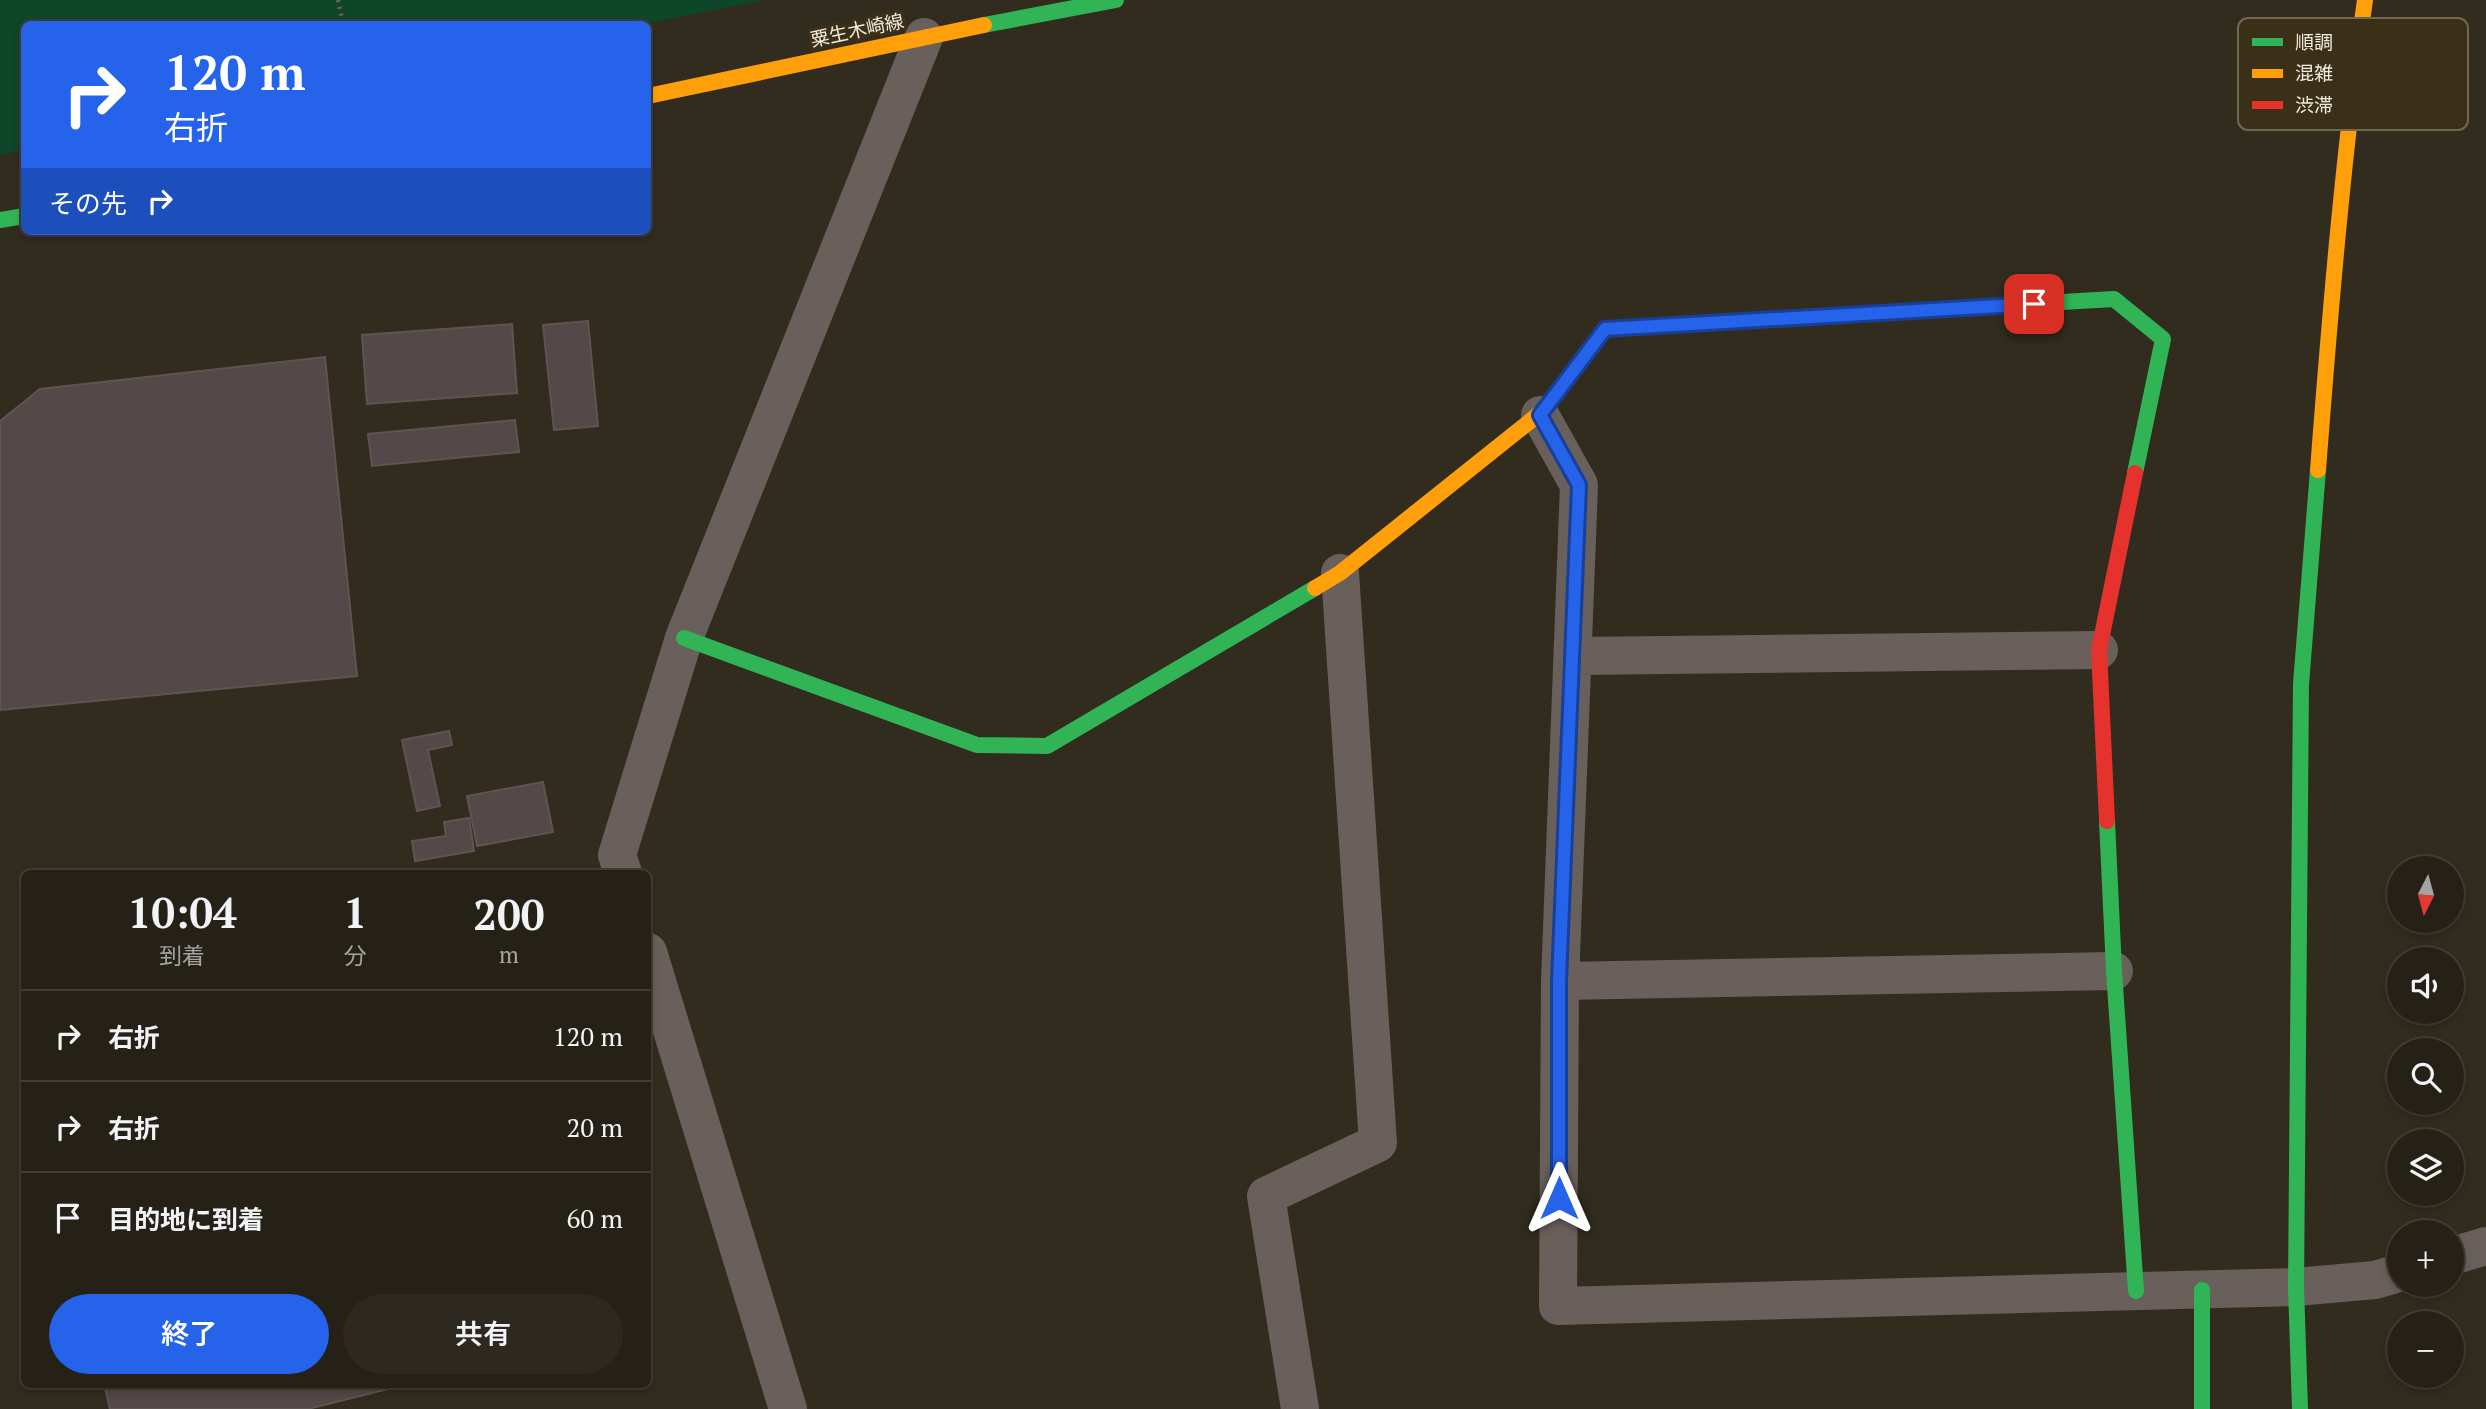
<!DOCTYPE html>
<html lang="ja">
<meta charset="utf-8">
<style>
:root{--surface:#262117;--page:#2e2920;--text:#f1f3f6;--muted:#a4a3a1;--line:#423e36;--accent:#2563eb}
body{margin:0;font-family:"PT Serif","Noto Sans JP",serif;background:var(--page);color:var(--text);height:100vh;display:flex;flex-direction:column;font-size:26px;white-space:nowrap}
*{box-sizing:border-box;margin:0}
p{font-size:23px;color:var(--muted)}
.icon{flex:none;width:38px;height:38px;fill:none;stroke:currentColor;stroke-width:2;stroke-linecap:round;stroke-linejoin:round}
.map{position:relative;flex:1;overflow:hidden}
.details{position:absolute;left:21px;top:870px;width:630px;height:518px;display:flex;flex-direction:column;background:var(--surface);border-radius:10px;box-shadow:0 4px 10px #0003,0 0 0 2px var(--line)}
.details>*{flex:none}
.banner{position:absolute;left:21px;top:21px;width:630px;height:214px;border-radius:10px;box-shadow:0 4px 10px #0003,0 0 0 2px var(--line);background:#2563eb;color:#fff;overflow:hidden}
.needle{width:46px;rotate:186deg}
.controls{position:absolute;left:2387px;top:856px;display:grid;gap:14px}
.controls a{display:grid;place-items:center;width:77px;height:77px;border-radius:50%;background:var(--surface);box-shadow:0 4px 10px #0003,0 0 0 2px var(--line);font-size:35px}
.pin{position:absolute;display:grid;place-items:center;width:60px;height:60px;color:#fff;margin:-30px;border-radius:14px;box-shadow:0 4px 10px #0006}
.me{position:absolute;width:77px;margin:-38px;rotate:0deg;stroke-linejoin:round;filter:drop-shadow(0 0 5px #0008)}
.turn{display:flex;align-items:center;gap:24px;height:147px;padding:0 28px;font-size:32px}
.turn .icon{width:91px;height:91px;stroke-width:2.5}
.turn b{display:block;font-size:49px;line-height:60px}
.then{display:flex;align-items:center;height:66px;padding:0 28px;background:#0003;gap:14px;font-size:26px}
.eta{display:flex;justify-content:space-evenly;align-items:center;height:119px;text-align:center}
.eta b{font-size:42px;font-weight:600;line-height:49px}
.button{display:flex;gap:14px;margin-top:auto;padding:14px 28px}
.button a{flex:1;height:80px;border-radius:42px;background:var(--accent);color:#fff;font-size:28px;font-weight:600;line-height:80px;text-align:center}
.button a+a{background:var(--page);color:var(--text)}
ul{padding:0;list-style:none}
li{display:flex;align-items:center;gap:21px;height:91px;padding:0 28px;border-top:2px solid var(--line)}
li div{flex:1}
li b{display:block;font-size:26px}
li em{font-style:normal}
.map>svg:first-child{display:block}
.green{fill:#0e4629}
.building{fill:#554848;stroke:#5d5552;stroke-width:2}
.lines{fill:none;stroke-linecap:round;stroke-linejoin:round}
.path{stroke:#6b6460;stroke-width:4.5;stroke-dasharray:2 5;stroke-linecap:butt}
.street{stroke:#69605c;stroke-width:38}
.fast{stroke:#30b455;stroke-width:16}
.slow{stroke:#ff9f0a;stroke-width:16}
.jam{stroke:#e5322d;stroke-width:16}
.route-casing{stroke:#184099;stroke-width:18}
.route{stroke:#2563eb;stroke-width:12}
.labels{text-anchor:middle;stroke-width:7;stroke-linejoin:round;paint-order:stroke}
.street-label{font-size:19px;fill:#f1eadc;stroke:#3a2f17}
.key{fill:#3a2f17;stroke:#716752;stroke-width:2}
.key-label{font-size:19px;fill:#f1eadc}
</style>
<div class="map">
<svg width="2486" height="1409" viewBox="0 0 2486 1409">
<rect width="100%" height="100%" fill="#322c1f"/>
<path class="green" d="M0,0H765L644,24H24V150L0,155Z"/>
<path class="building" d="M588,321L598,426L554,430L543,325Z
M512,324L517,393L367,404L362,335Z
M325,357L357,676L0,710V421L40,389Z
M515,420L519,452L372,466L368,434Z
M449,731L452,745L428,750L440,806L417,811L402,740Z
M543,782L553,832L477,846L467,796Z
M469,818L474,851L415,861L412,841L446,836L444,822Z
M104,1384H408L308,1409H110Z"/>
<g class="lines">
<path class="path" d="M338,0L343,24"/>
<path class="street" d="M1540,415L1579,485L1560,981L1558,1306L2296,1287L2375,1280L2399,1273
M1573,656L2099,650
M623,873L617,855L684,638L924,37
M648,952L788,1409
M1560,981L2114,971
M2452,1256L2486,1246
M1300,1409L1266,1196L1378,1143L1340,573"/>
<path class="fast" d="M984,25L1116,0
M0,220L24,216
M1544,410L1605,329L2114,299L2163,339L2135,473
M684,638L977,745L1047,746L1315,588
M2107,821L2114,971L2136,1291
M2202,1290V1409
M2300,1409L2296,1287L2301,684L2318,470"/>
<path class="slow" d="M648,96L984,25
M2318,470C2330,313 2343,156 2365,0
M1315,588L1340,573L1544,410"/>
<path class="jam" d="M2107,821L2099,650L2135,473"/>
</g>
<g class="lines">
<g class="route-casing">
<path id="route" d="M1559,1198V981L1579,485L1540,415L1605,329L2034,304"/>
</g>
<use href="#route" class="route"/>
</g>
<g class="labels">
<g class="street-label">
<text transform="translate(857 30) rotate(-12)" y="7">粟生木崎線</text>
</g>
</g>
<rect x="2238" y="18" width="230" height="112" rx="10" class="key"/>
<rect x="2252" y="38" width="31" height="8" fill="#30b455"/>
<rect x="2252" y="69" width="31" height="9" fill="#ff9f0a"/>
<rect x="2252" y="101" width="31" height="8" fill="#e5322d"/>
<g class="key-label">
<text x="2295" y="49">順調</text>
<text x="2295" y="80">混雑</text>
<text x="2295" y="112">渋滞</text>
</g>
</svg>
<div class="controls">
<a><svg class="needle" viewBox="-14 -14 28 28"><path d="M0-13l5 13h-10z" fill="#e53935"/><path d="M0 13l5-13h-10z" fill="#a4a3a1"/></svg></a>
<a><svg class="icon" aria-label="sound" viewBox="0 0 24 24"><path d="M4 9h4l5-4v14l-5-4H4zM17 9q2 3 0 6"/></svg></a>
<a><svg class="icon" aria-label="search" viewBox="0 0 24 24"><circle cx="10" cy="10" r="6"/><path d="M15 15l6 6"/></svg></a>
<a><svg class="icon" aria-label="layers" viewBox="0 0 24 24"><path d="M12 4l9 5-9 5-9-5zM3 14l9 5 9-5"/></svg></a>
<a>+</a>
<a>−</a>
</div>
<div class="pin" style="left:2034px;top:304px;background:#d93025"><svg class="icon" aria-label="arrive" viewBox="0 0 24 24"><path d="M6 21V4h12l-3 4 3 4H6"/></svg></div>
<svg class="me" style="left:1559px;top:1198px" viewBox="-20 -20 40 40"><path d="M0-17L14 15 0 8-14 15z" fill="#2563eb" stroke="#fff" stroke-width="4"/></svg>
<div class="banner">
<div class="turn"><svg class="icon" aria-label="right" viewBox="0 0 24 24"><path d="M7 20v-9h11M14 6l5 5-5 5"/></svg><div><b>120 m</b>右折</div></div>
<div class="then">その先<svg class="icon" aria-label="right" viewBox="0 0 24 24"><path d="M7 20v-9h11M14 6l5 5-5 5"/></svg></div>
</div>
<section class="details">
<div class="eta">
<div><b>10:04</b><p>到着</p></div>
<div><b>1</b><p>分</p></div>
<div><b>200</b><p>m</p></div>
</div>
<ul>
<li><svg class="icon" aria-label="right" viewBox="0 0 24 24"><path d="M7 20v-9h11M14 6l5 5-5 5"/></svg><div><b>右折</b></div><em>120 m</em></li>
<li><svg class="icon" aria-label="right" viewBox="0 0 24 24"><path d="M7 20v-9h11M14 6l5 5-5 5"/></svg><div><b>右折</b></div><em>20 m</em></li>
<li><svg class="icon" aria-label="arrive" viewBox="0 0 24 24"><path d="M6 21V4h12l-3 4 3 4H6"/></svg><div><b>目的地に到着</b></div><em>60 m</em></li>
</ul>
<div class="button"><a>終了</a><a>共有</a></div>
</section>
</div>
